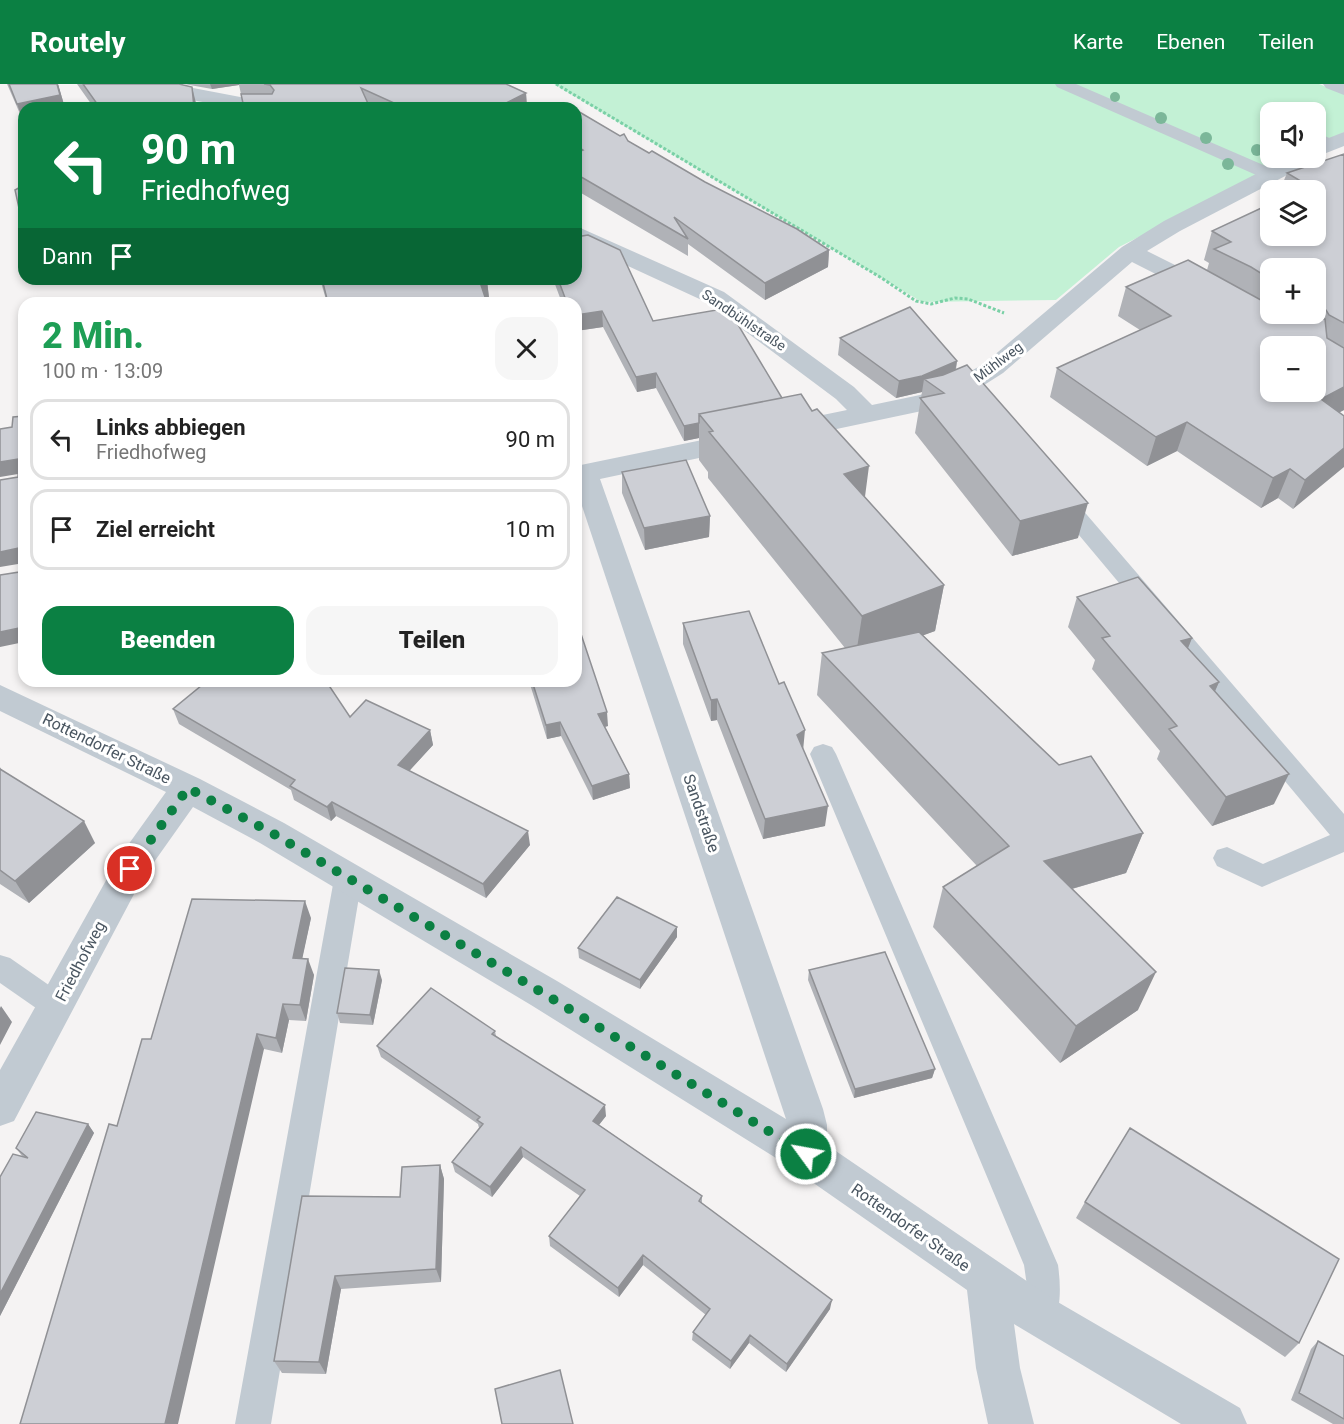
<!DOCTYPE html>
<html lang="de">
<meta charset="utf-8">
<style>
:root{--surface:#fff;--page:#f6f6f6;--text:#222;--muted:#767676;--line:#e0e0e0;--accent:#0b8043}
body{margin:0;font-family:Roboto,sans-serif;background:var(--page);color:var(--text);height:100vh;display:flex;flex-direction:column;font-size:22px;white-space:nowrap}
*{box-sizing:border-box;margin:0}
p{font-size:20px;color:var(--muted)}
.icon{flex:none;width:33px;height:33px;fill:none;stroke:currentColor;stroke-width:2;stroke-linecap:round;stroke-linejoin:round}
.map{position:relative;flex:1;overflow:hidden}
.side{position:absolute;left:18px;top:213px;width:564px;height:390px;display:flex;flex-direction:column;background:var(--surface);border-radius:18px;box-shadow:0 3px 9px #0003}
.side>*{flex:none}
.top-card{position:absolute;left:18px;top:18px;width:564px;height:183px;border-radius:18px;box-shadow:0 3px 9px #0003;background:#0b8043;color:#fff;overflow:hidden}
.tools{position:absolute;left:1260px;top:18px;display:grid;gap:12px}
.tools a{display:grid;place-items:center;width:66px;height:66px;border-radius:12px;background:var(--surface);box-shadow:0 3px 9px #0003;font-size:30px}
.pin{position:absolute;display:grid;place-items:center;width:51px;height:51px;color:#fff;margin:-26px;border:3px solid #fff;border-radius:50%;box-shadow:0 2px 6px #0007}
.me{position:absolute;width:66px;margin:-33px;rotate:302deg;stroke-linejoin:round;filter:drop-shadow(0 0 4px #0008)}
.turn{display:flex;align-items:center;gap:21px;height:126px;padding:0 24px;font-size:27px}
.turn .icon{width:78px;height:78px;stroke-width:2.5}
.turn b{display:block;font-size:42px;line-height:51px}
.then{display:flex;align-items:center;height:57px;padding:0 24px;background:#0003;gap:12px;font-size:22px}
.round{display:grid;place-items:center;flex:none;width:63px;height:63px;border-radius:18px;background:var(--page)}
.head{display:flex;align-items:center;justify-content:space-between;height:102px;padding:0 24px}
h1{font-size:36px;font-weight:800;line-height:45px;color:#1e9e55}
.cta{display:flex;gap:12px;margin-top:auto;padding:12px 24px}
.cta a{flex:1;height:69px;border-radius:18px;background:var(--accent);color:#fff;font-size:24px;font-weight:800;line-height:69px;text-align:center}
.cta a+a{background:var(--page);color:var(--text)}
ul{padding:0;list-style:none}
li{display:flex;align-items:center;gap:18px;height:81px;margin:0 12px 9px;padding:0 12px;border:3px solid var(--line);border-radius:18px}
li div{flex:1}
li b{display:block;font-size:22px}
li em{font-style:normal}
header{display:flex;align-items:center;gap:36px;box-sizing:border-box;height:84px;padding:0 30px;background:var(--accent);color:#fff}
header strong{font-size:28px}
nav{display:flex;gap:33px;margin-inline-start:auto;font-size:21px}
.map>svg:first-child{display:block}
.green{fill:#c3f1d5}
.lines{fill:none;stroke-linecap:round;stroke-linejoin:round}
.path{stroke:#7ad0a6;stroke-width:3;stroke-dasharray:3 2;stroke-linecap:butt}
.lane{fill:#c1cad2;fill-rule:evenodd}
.street{fill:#c1cad2;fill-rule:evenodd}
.tree{fill:#7bb799}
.wall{fill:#b0b2b7;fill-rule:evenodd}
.shaded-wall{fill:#909195}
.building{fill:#cdcfd5;stroke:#909195;stroke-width:1.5;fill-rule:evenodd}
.route{stroke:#0b8043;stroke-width:10;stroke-dasharray:0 18}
.labels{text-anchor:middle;stroke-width:6;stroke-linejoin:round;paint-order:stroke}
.far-street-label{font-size:14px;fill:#4a5661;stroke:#fff}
.street-label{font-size:16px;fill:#4a5661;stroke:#fff}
</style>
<header>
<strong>Routely</strong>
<nav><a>Karte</a><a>Ebenen</a><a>Teilen</a></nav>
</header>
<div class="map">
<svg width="1344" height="1340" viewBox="0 0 1344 1340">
<rect width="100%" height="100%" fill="#f5f3f3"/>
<path class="green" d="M554,0H1319L1344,10V48L1316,63V28H1270V74H1295L1119,163L1056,216L922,218Z"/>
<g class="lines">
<path class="path" d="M556,0L880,193L916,217L931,220L955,214L968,215L1004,229"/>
<path class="lane" d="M1055,0H1076L1275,86L1277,90L1275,94H1263L1057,3Z
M1316,48L1336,57L1338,60L1330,65L1316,59Z
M1061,408L1069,410L1344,730V768L1262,803L1217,782L1213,774L1217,766L1227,763L1263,780L1330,751L1053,420L1050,415L1053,410Z
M823,660L832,663L836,670L1058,1181C1061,1203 1061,1223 1053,1244L1041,1249L1029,1244L1024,1232L1027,1202L1024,1181L810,670L814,663Z
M348,784L358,787L362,795L271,1340H235L334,795L338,787Z
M0,871L10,874L66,913L71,922L66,931L56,935L46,931L0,899Z"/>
<path class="street" d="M130,0H172L266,18L273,20L276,24H234L140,6L133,4Z
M1323,0H1344V11L1326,4Z
M1344,48V62L1316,73V59Z
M1287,74H1313L1310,79L1180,147L1147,167L1215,201L1218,206L1215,211L1206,213L1197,211L1132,178L1003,289L970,310L936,324L600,395L823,1025L827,1041V1061L1056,1217L1240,1324L1247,1340H1181L1014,1240L1020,1284L1034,1340H988L976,1284L967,1206L792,1084L531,921L260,759L193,723L142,795L14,1037L0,1042V986L118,775L166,708L0,627V601L200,695L284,739L557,897L786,1035L576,404V382L847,326L836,315L706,218L576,158V142L724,208L854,303L872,321L920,311L952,298L985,279L1122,163L1164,137Z"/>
</g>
<g class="tree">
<circle cx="1115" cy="13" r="5"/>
<circle cx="1161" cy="34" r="6"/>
<circle cx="1206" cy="54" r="6"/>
<circle cx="1257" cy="66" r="6"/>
<circle cx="1228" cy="80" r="6"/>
</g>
<path class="wall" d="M0,0H58L65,24H24V39L7,0Z
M77,0H179L196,19V24H94Z
M184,0H506L526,9L527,24H372L370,23L244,24L239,1L212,5Z
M576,26L649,69L705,98L829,166L828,183L765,216L688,160V172L576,106Z
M1344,70V326L1340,328L1293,425L1278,414L1261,424L1177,367L1147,382L1050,313L1057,284L1140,246L1118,232L1126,203L1207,186L1209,179L1204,176L1212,147L1316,106H1280L1287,89ZM1270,184H1316V230H1270Z
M320,195H487L489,214L485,215L487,219H327Z
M553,195H576L653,237L782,314L865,413L944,501L935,547L923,551L1059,681L1143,749L1126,789L1072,805L1138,926L1060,979L933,843L943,803L977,782L817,611L822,569L845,564L708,394V388L699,376V354L684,357L656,304L637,308L603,243L576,247V219H562Z
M840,254L957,277L956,286L1078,454L1012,472L915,349L922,308L896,314L838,271Z
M622,388L710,432L709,453L645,466L622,409Z
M1077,513L1192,554L1188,564L1219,598L1215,607L1274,720L1212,742L1157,675L1160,667L1092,585L1095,576L1068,543Z
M683,539L825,742L763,755L717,636L711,637L683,560Z
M529,597H576L608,642L605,643L629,690L630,704L593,716L561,652L547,655Z
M173,625L350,633L430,646L433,661L409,687L530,761L486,814L336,732L331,737L294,716L291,706L179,640Z
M0,683L1,685L95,759L29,819L0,800Z
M311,834L302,874L314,891L306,937L289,936L282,969L264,965L117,1042L151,955Z
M677,853L640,905L579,874L578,864Z
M809,886L935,985L932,994L854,1014L808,896Z
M382,896L373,941L340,939L337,929Z
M495,947L496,952L606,1032L599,1041L702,1112V1119L830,1225L786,1288L749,1259L730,1285L692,1256L693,1248L706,1231L643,1181L619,1213L550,1162L549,1152L580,1112L523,1073L492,1113L455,1088L452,1078L479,1044L478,1040L381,973L377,962Z
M88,1040L94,1049L0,1232V1093L22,1072L16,1064Z
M440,1081L444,1095L441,1198L341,1205L326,1290L282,1289L274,1277L302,1112L400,1113Z
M1085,1118L1299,1259L1285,1273L1076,1134Z
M1318,1257L1344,1272V1340H1333L1291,1316L1311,1265Z"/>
<path class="shaded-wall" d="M57,0H58L65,24H24V39L17,20Z
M210,0H239V1L212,5Z
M192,3L196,19V24H194Z
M526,9L527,24H496Z
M829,166L828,183L765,216V199Z
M487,197L489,214L482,215L480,198Z
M602,227L603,243L576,247V231Z
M957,277L954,294L924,295L922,308L896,314L899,297Z
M656,289V304L637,308L636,293Z
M1344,303V326L1309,344L1321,315Z
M1187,338L1177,367L1147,382L1156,353Z
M699,339V354L684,357V342Z
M1344,364V383L1293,425L1305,396Z
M19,375L24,389L0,393V378Z
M869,382L863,428L844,390Z
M1290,385L1278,414L1261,424L1273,394Z
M1088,419L1078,454L1012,472L1020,437Z
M710,432L709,453L645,466L644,444Z
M19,464L24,479L0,483V468Z
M944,501L935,547L855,577L862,532Z
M24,543V558L0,563V548Z
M1192,554L1180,584L1181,557Z
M1219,598L1206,628L1210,602Z
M717,615V636L711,637V616Z
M607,628L608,642L599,644L598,630Z
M560,638L561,652L547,655L546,641Z
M430,646L433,661L401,696L398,681Z
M805,646L803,667L797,651Z
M629,690L630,704L593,716L592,702Z
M1289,690L1274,720L1212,742L1226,713Z
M332,718L336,732L331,737L327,723Z
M828,722L825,742L763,755L765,735Z
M84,737L95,759L29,819L15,797Z
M528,747L530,761L486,814L483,800Z
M1143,749L1126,789L1030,817L1044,777Z
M305,817L311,834L299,890L293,874Z
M677,843V853L640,905V896Z
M308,875L314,891L306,937L300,921Z
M379,886L382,896L373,941L370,931Z
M1156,888L1138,926L1060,979L1076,942Z
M283,920L289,936L282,969L276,954Z
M1,922L12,938L0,961V924Z
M257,950L264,965L178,1340H165Z
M935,985L932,994L854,1014L855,1005Z
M605,1021L606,1032L594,1047L593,1037Z
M88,1040L94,1049L0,1232V1210Z
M521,1063L523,1073L492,1113L490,1103Z
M440,1081L444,1095L441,1198L436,1185Z
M643,1171V1181L619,1213L618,1204Z
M335,1192L341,1205L326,1290L319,1278Z
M832,1216L830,1225L786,1288L787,1280Z
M750,1251L749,1259L730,1285L731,1277Z"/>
<path class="building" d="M9,0H57L60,11L17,20Z
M83,0H179L192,3L194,24H100Z
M264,0H506L526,9L496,24H405L361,4L370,24H244L241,10H272L274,6L270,1Z
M576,26L620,52L624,50L628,57L649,69L652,67L705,98L797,145L829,166L765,199L674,133L688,155L576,90V69L583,66L576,61Z
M1344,70V239L1329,231L1326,226L1316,220V184H1270V195L1251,183L1214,165L1231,158L1212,147L1270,120V152H1316V106H1300L1309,102L1287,89Z
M24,101V147L15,106Z
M588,151L620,166L653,237L728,224L782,314L699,330V339L684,342L656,289L636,293L602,227L576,231V219H567L558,195H576V153Z
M1188,176L1270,221V230H1287L1297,235H1325L1327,254L1344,264V303L1321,315L1344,332V364L1305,396L1290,385L1273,394L1187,338L1156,353L1057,284L1171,232L1126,203ZM1270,262H1316V308H1270Z
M322,195H487V197L480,198L487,219H328Z
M910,223L957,277L922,292L899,297L840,254Z
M967,281L1088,419L1020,437L920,314L944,309L924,295L943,291Z
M801,310L812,327L817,325L869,382L844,390L944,501L862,532L709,348L713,347L699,330Z
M24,332V543L0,548V491L19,488V464L0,468V396L18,393L19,375L0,378V345L12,343L13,333Z
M686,376L710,432L644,444L622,388Z
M1138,493L1192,554L1181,557L1219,598L1210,602L1289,690L1226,713L1169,645L1177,642L1102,554L1110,552L1077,513Z
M749,527L779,600L784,598L805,646L797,651L828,722L765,735L717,615L711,616L683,539Z
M576,541H578L607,628L598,630L629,690L592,702L560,638L546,641L532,597H576Z
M919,548L1059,681L1091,672L1143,749L1044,777L1156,888L1076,942L943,803L1009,762L822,569Z
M207,597H326L350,633L366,616L430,646L398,681L528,747L483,800L332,718L327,723L290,702L295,696L173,625Z
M0,685L84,737L15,797L0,786Z
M617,813L677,843L640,896L578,864Z
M192,815L305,817L293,874L308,875L300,921L283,920L276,954L257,950L165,1340H20L109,1040L117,1042L142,955H151Z
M885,868L935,985L855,1005L809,886Z
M345,884L379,886L370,931L337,929Z
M431,904L495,947L492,950L605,1021L593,1037L702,1112L699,1117L832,1216L787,1280L750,1251L731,1277L693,1248L710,1225L643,1171L618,1204L549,1152L585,1106L521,1063L490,1103L452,1078L483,1040L477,1036L480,1033L377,962Z
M36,1028L88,1040L0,1210V1093L13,1070L28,1074L16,1064Z
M1130,1044L1339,1175L1299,1259L1085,1118Z
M440,1081L436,1185L335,1192L319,1278L274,1277L302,1112L400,1113L402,1083Z
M1318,1257L1344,1272V1335L1299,1309Z
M560,1286L573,1340H502L495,1305Z"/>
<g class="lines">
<path class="route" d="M130,785L188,704L272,749L543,909L806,1070"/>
</g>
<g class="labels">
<g class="far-street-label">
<text transform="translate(744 236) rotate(34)" y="5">Sandbühlstraße</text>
<text transform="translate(998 278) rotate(-37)" y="5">Mühlweg</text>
</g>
<g class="street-label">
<text transform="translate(107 664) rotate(26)" y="6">Rottendorfer Straße</text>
<text transform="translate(702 729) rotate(71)" y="6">Sandstraße</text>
<text transform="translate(80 877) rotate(-62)" y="6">Friedhofweg</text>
<text transform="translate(911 1143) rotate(35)" y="6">Rottendorfer Straße</text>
</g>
</g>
</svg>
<div class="tools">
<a><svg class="icon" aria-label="sound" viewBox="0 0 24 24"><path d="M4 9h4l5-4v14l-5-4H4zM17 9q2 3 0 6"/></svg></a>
<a><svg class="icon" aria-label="layers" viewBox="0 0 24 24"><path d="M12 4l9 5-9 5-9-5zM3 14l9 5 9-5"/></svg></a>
<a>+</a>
<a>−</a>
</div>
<div class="pin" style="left:130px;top:785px;background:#d93025"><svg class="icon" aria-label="arrive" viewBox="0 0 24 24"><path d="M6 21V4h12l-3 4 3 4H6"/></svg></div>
<svg class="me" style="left:806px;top:1070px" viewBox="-20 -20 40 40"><circle r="17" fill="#0b8043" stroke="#fff" stroke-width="3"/><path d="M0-11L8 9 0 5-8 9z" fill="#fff"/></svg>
<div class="top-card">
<div class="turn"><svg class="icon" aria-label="left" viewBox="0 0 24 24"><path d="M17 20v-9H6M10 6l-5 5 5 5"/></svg><div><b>90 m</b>Friedhofweg</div></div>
<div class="then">Dann<svg class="icon" aria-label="arrive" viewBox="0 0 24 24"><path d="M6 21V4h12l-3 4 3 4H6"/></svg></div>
</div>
<section class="side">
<div class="head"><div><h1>2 Min.</h1><p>100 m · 13:09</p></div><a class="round"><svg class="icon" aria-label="close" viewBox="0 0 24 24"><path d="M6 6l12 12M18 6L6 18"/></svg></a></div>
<ul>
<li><svg class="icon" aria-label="left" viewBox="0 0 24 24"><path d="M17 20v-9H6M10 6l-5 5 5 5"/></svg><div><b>Links abbiegen</b><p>Friedhofweg</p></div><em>90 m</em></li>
<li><svg class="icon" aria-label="arrive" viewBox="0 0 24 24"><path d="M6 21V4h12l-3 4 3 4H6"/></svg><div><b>Ziel erreicht</b></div><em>10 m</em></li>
</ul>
<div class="cta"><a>Beenden</a><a>Teilen</a></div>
</section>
</div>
